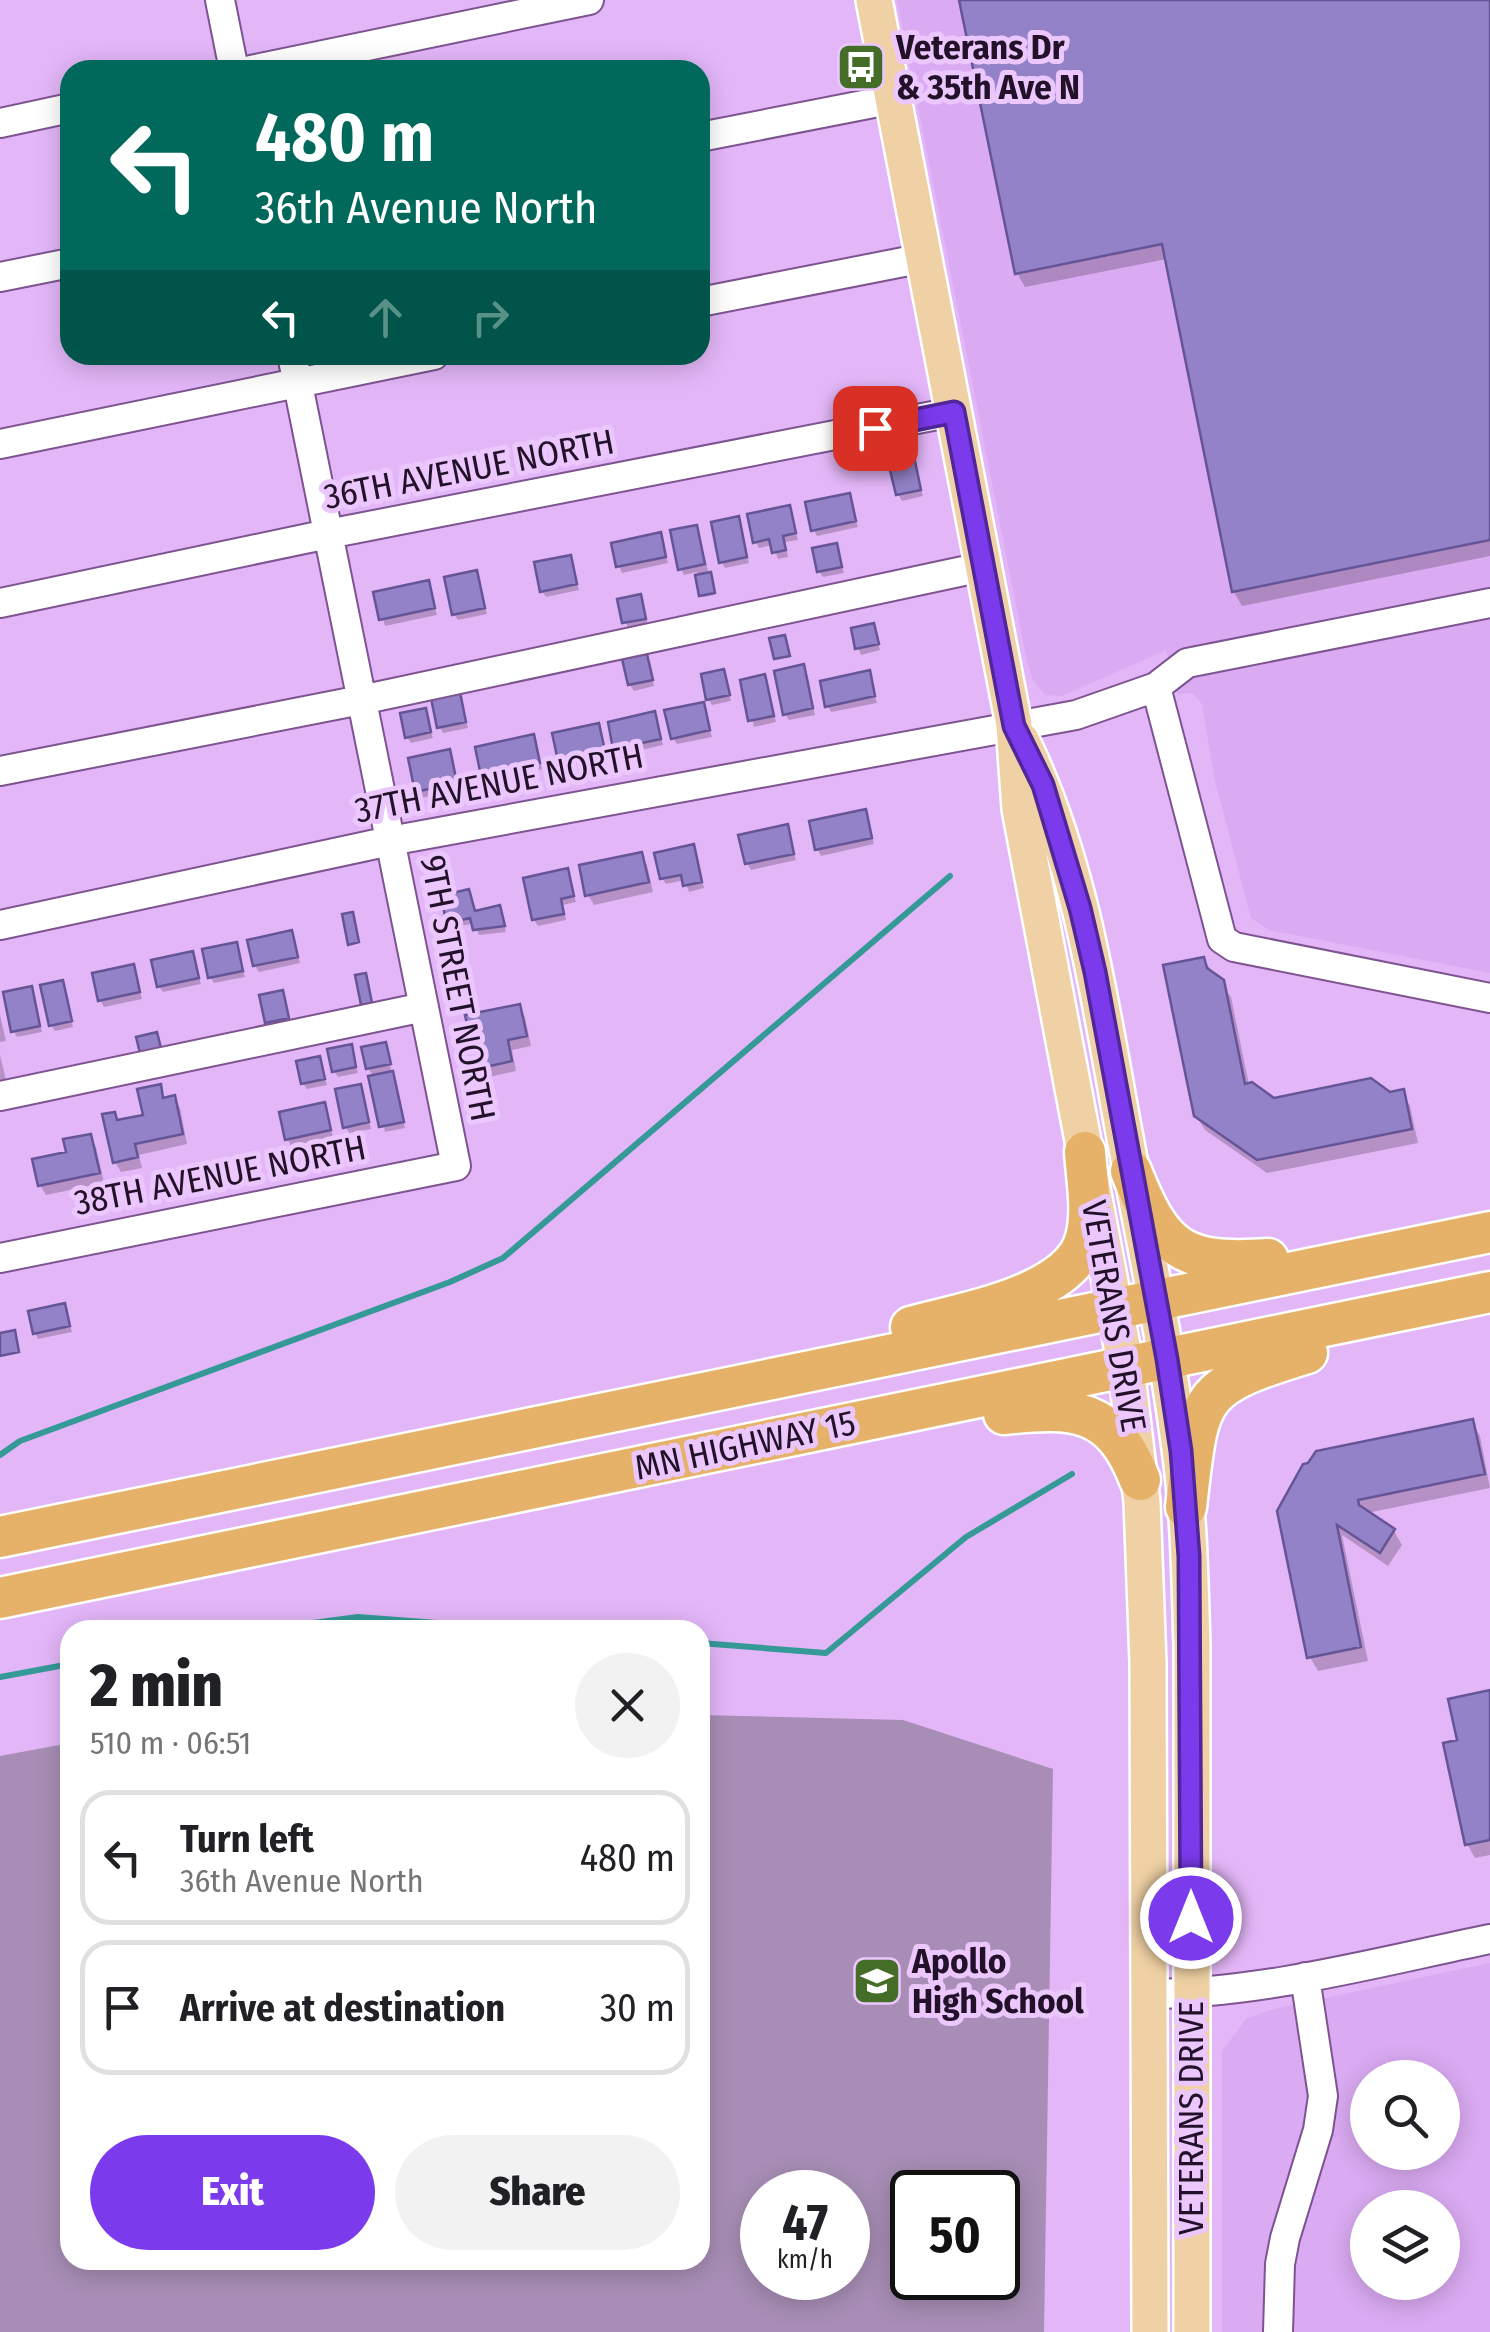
<!DOCTYPE html>
<meta charset="utf-8">
<style>
:root{--surface:#fff;--page:#f2f2f2;--text:#202124;--muted:#757577;--line:#e0e0e0;--accent:#7c3aed}
body{margin:0;font-family:"Fira Sans Condensed",sans-serif;background:var(--page);color:var(--text);height:100vh;display:flex;flex-direction:column;font-size:38px;white-space:nowrap}
*{box-sizing:border-box;margin:0}
p{font-size:32px;color:var(--muted)}
.icon{flex:none;width:55px;height:55px;fill:none;stroke:currentColor;stroke-width:2;stroke-linecap:round;stroke-linejoin:round}
.map{position:relative;flex:1;overflow:hidden}
.sheet{position:absolute;left:60px;top:1620px;width:650px;height:650px;display:flex;flex-direction:column;background:var(--surface);border-radius:30px;box-shadow:0 5px 25px #0003}
.sheet>*{flex:none}
.hud{position:absolute;left:60px;top:60px;width:650px;height:305px;border-radius:30px;box-shadow:0 5px 25px #0003;background:#00695c;color:#fff;overflow:hidden}
.fabs{position:absolute;left:1350px;top:2060px;display:grid;gap:20px}
.fabs a{display:grid;place-items:center;width:110px;height:110px;border-radius:50%;background:var(--surface);box-shadow:0 5px 25px #0003;font-size:50px}
.speed{position:absolute;left:740px;top:2170px;display:flex;gap:20px;font-size:50px;font-weight:700;text-align:center}
.speed>*{display:grid;place-content:center;width:130px;height:130px;border-radius:50%;background:var(--surface);box-shadow:0 5px 25px #0003;line-height:1}
.speed small{font-size:25px;font-weight:400}
.speed .limit{border:5px solid #111;border-radius:15px;background:#fff;color:#111}
.pin{position:absolute;display:grid;place-items:center;width:85px;height:85px;color:#fff;margin:-42px;border-radius:20px;box-shadow:0 5px 15px #0006}
.me{position:absolute;width:110px;margin:-55px;rotate:0deg;stroke-linejoin:round;filter:drop-shadow(0 0 8px #0008)}
.turn{display:flex;align-items:center;gap:35px;height:210px;padding:0 30px;font-size:45px}
.turn .icon{width:130px;height:130px;stroke-width:2.5}
.turn b{display:block;font-size:70px;line-height:85px}
.lanes{display:flex;align-items:center;height:95px;padding:0 30px;background:#0003;justify-content:center;gap:50px;direction:ltr}
.lanes .off{opacity:.35}
.round{display:grid;place-items:center;flex:none;width:105px;height:105px;border-radius:52px;background:var(--page)}
.head{display:flex;align-items:center;justify-content:space-between;height:170px;padding:0 30px}
h1{font-size:60px;font-weight:800;line-height:75px}
.button{display:flex;gap:20px;margin-top:auto;padding:20px 30px}
.button a{flex:1;height:115px;border-radius:60px;background:var(--accent);color:#fff;font-size:40px;font-weight:800;line-height:115px;text-align:center}
.button a+a{background:var(--page);color:var(--text)}
ul{padding:0;list-style:none}
li{display:flex;align-items:center;gap:30px;height:135px;margin:0 20px 15px;padding:0 10px;border:5px solid var(--line);border-radius:30px}
li div{flex:1}
li b{display:block;font-size:38px}
li em{font-style:normal}
.map>svg:first-child{display:block}
.built{fill:#daaaf2;fill-rule:evenodd}
.green{fill:#a88eb6;fill-rule:evenodd}
.shadow{fill:#0003}
.lines{fill:none;stroke-linecap:round;stroke-linejoin:round}
.stream{stroke:#359998;stroke-width:6}
.building{fill:#9382c7;stroke:#665596;stroke-width:2.5}
.minor-casing{stroke:#7d5490;stroke-width:32}
.major-casing{stroke:#fff;stroke-width:40}
.highway-casing{stroke:#fff;stroke-width:45}
.minor{stroke:#fff;stroke-width:28}
.major{stroke:#f0d1a5;stroke-width:35}
.highway{stroke:#e6b269;stroke-width:40}
.route-casing{stroke:#51269a;stroke-width:25}
.route{stroke:#7c3aed;stroke-width:18}
.labels{text-anchor:middle;stroke-width:10;stroke-linejoin:round;paint-order:stroke}
.poi-label{font-size:35px;font-weight:bold;fill:#221129;stroke:#ebc7fd;text-anchor:start}
.street-label{font-size:35px;fill:#221129;stroke:#ebc7fd}
</style>
<div class="map">
<svg width="1490" height="2332" viewBox="0 0 1490 2332">
<rect width="100%" height="100%" fill="#e3b6f8"/>
<path class="built" d="M897,0H1490V973L1269,930L1251,918L1215,781L1202,704L1193,693L1178,694L1166,650L1062,696L1045,695L1033,680L1027,661Z
M1490,1963V2332H1222V2051L1247,2018L1278,2008ZM1368,2078H1442V2152H1368ZM1368,2208H1442V2282H1368Z"/>
<path class="green" d="M700,1715L903,1720L1053,1769L1044,2332H0V1756L70,1743V2260H700ZM848,2192V2278H762V2192ZM912,2192H998V2278H912Z"/>
<path class="shadow" d="M962,0H1490V556L1242,606L1234,592L1167,259L1025,287L1017,273Z
M914,464L923,496L902,501L898,494Z
M848,495L858,527L817,536L814,530Z
M789,508L798,540L785,542L788,557L778,559L773,545L759,548L756,542Z
M737,519L749,563L725,568L722,562Z
M695,527L699,534L714,595L703,597L697,572L684,575L681,569Z
M660,535L668,563L622,573L619,566Z
M835,546L844,573L823,577L819,571Z
M569,557L579,590L546,597L542,591Z
M476,573L487,614L458,620L454,614Z
M428,583L437,615L385,626L376,594Z
M639,597L648,625L628,629L620,601Z
M873,626L880,650L861,655L858,648Z
M646,656L654,686L634,691L630,685Z
M803,667L815,715L789,720L785,714Z
M723,672L731,701L712,705L708,699Z
M869,673L877,703L831,712L828,706Z
M764,677L776,722L754,727L743,682Z
M458,695L468,728L443,733L440,727Z
M703,705L712,737L677,744L673,738Z
M424,711L433,738L411,743L407,737Z
M654,714L663,745L619,755L611,723Z
M601,732L606,757L564,767L560,760Z
M533,737L542,769L487,781L483,775Z
M449,752L459,790L421,798L418,791Z
M865,812L874,844L821,856L817,849Z
M787,827L796,860L751,870L747,863Z
M693,847L704,888L689,892L685,880L666,884L662,878Z
M641,854L647,865L653,892L594,905L588,895Z
M567,871L576,902L563,905L566,920L538,926L534,920Z
M468,892L475,914H502L506,932L479,935L474,923L453,928L449,922Z
M291,933L300,963L259,972L255,966Z
M236,945L245,977L214,983L210,977Z
M192,954L201,984L163,992L159,986Z
M1203,959L1231,997L1249,1085L1274,1100L1402,1092L1410,1106L1418,1143L1267,1173L1205,1130L1196,1115Z
M133,967L142,999L104,1007L100,1000Z
M62,983L73,1027L55,1031L51,1025Z
M31,988L42,1032L17,1037L14,1031Z
M282,993L291,1024L271,1029L267,1022Z
M519,1007L525,1017L531,1046L512,1050L516,1071L489,1077L474,1048Z
M0,1015L6,1041L0,1042Z
M385,1044L405,1128L385,1132L374,1077L368,1068Z
M350,1047L358,1073L338,1077L334,1071Z
M0,1055L6,1080L0,1082Z
M319,1058L327,1085L307,1089L303,1083Z
M359,1086L371,1129L349,1133L346,1127Z
M159,1087L166,1100L174,1098L180,1108L187,1144L139,1155L142,1168L121,1172L115,1162L146,1117Z
M324,1105L333,1137L291,1146L288,1139Z
M90,1136L96,1147L104,1183L46,1195L40,1185Z
M64,1306L72,1332L38,1339L35,1333Z
M1472,1422L1480,1436L1490,1488L1367,1513L1394,1531L1402,1545L1388,1566L1342,1535L1368,1661L1318,1671L1310,1657L1280,1512Z
M1490,1693V1855L1475,1858L1467,1844L1460,1742Z"/>
<g class="lines">
<path class="stream" d="M0,1455L20,1441L450,1282L503,1258L950,876
M260,1630L358,1617L528,1630
M700,1643L826,1653L966,1537L1072,1474
M0,1677L70,1664"/>
</g>
<path class="building" d="M959,0H1490V540L1232,592L1162,244L1015,274Z
M915,461L921,490L896,495L889,466Z
M850,493L856,521L811,531L805,502Z
M790,505L796,533L783,536L786,550L772,553L769,539L753,543L747,514Z
M739,516L747,557L719,563L711,522Z
M697,525L705,564L678,570L670,530Z
M661,532L666,557L616,567L611,543Z
M837,543L842,567L817,572L812,548Z
M571,555L577,584L540,592L534,562Z
M477,570L485,608L452,615L444,577Z
M711,572L715,593L699,596L695,575Z
M429,580L435,608L379,620L373,592Z
M641,594L646,619L622,623L617,599Z
M874,623L879,644L855,649L851,628Z
M785,635L790,656L774,659L769,638Z
M647,654L653,680L628,685L622,659Z
M804,664L813,708L783,715L774,671Z
M724,669L730,695L706,700L701,674Z
M870,670L875,696L825,707L820,681Z
M765,674L774,716L748,721L740,680Z
M460,692L466,722L437,728L431,698Z
M704,702L710,730L671,739L664,710Z
M426,708L431,732L405,738L400,713Z
M655,711L661,739L613,749L608,722Z
M599,723L605,751L558,761L552,733Z
M534,734L540,763L481,776L475,747Z
M450,749L457,783L415,792L408,758Z
M866,809L872,838L815,850L809,821Z
M788,824L794,854L745,864L738,835Z
M694,844L702,882L683,886L681,875L660,879L654,853Z
M642,852L649,882L585,896L579,865Z
M568,868L574,896L561,899L564,914L532,920L523,878Z
M469,889L475,911L500,905L505,926L473,930L470,918L447,923L440,896Z
M353,912L359,942L348,945L342,914Z
M292,930L298,957L253,966L247,940Z
M237,942L243,971L208,978L202,949Z
M193,951L199,978L157,987L151,960Z
M1204,957L1207,968L1224,980L1245,1084L1252,1082L1274,1098L1371,1078L1390,1092L1404,1089L1412,1129L1257,1160L1194,1116L1163,965Z
M134,964L140,992L98,1001L92,973Z
M366,973L372,1003L361,1005L355,975Z
M63,980L72,1021L49,1026L40,985Z
M32,986L40,1026L11,1032L3,992Z
M283,990L289,1018L265,1023L259,995Z
M520,1004L527,1036L508,1040L512,1061L481,1068L476,1048L472,1049L465,1015Z
M157,1032L162,1052L141,1057L136,1037Z
M386,1042L391,1064L366,1069L361,1047Z
M352,1044L356,1067L332,1072L327,1049Z
M320,1056L325,1079L301,1084L296,1061Z
M393,1071L404,1122L379,1127L368,1076Z
M161,1084L163,1098L175,1095L183,1134L135,1144L138,1157L113,1163L102,1114L115,1112L117,1120L143,1115L137,1089Z
M361,1084L369,1122L343,1128L335,1089Z
M325,1102L331,1130L285,1140L279,1112Z
M91,1134L100,1173L38,1186L32,1159L66,1152L63,1139Z
M65,1303L70,1326L33,1334L28,1311Z
M15,1330L19,1352L0,1356V1333Z
M1473,1419L1485,1474L1358,1500L1359,1505L1395,1529L1380,1553L1337,1525L1361,1647L1307,1658L1277,1511L1303,1464L1308,1463L1316,1451Z
M1490,1690V1840L1465,1845L1443,1743L1457,1740L1448,1699Z"/>
<g class="lines">
<g class="minor-casing">
<path id="minor" d="M220,0L234,70
M251,70L589,0
M0,123L70,108
M700,137L894,99
M0,277L70,263
M700,302L924,258
M0,444L434,355
M0,603L328,534L953,412
M1156,687L1187,663L1490,603
M0,771L361,700L982,567
M0,925L390,841L1076,715L1156,687L1222,939L1234,947L1490,998
M0,1096L424,1007
M0,1258L456,1166L292,355
M1150,1994C1265,1993 1378,1962 1490,1939
M1278,2332L1280,2264L1285,2238L1318,2130L1323,2096L1305,1977"/>
</g>
<g class="major-casing">
<path id="major" d="M874,0L1014,725L1020,809L1126,1367L1142,1502L1148,1663L1150,2332
M1021,740C1080,861 1099,996 1123,1127C1143,1234 1166,1341 1180,1449C1189,1514 1190,1580 1192,1646V2332"/>
</g>
<g class="highway-casing">
<path id="highway" d="M1131,1171C1162,1250 1182,1265 1268,1259
M911,1327C960,1313 1072,1296 1086,1238C1093,1211 1087,1180 1085,1152
M1004,1414C1074,1407 1112,1407 1140,1480
M1186,1507C1199,1395 1195,1387 1307,1353
M0,1537L1490,1232
M0,1598L1490,1292"/>
</g>
<use href="#minor" class="minor"/>
<use href="#major" class="major"/>
<use href="#highway" class="highway"/>
</g>
<g class="lines">
<g class="route-casing">
<path id="route" d="M875,428L954,412L1014,726L1043,785L1080,908L1095,972L1167,1359L1181,1451L1189,1556L1191,1918"/>
</g>
<use href="#route" class="route"/>
</g>
<defs>
<g id="bus-square" transform="scale(2.5)"><rect x="-9" y="-9" width="18" height="18" rx="4" fill="#446d28" stroke="#ebc7fd"/><path d="M-5-6H5V4H4V6H2V4H-2V6H-4V4H-5ZM-3.5-4V0h7V-4ZM-3.5 1.2v1.5H-2V1.2ZM2 1.2v1.5H3.5V1.2Z" fill="#fff"/></g>
<g id="school-square" transform="scale(2.5)"><rect x="-9" y="-9" width="18" height="18" rx="4" fill="#446d28" stroke="#ebc7fd"/><path d="M0-5L7-2L0 1L-7-2ZM-4 1L0 2.5L4 1V4Q0 6-4 4Z" fill="#fff"/></g>
</defs>
<g fill-rule="evenodd">
<use href="#bus-square" x="861" y="67"/>
<use href="#school-square" x="877" y="1981"/>
</g>
<g class="labels">
<g class="poi-label">
<text x="896" y="59">Veterans Dr<tspan x="896" dy="40">&amp; 35th Ave N</tspan></text>
<text x="912" y="1973">Apollo<tspan x="912" dy="40">High School</tspan></text>
</g>
<g class="street-label">
<text transform="translate(469 469) rotate(-11)" y="12">36TH AVENUE NORTH</text>
<text transform="translate(499 783) rotate(-11)" y="12">37TH AVENUE NORTH</text>
<text transform="translate(458 988) rotate(79)" y="12">9TH STREET NORTH</text>
<text transform="translate(220 1175) rotate(-11)" y="12">38TH AVENUE NORTH</text>
<text transform="translate(1114 1316) rotate(80)" y="12">VETERANS DRIVE</text>
<text transform="translate(745 1445) rotate(-12)" y="12">MN HIGHWAY 15</text>
<text transform="translate(1191 2118) rotate(-90)" y="12">VETERANS DRIVE</text>
</g>
</g>
</svg>
<div class="fabs">
<a><svg class="icon" aria-label="search" viewBox="0 0 24 24"><circle cx="10" cy="10" r="6"/><path d="M15 15l6 6"/></svg></a>
<a><svg class="icon" aria-label="layers" viewBox="0 0 24 24"><path d="M12 4l9 5-9 5-9-5zM3 14l9 5 9-5"/></svg></a>
</div>
<div class="speed"><div>47<small>km/h</small></div><div class="limit">50</div></div>
<div class="pin" style="left:875px;top:428px;background:#d93025"><svg class="icon" aria-label="arrive" viewBox="0 0 24 24"><path d="M6 21V4h12l-3 4 3 4H6"/></svg></div>
<svg class="me" style="left:1191px;top:1918px" viewBox="-20 -20 40 40"><circle r="17" fill="#7c3aed" stroke="#fff" stroke-width="3"/><path d="M0-11L8 9 0 5-8 9z" fill="#fff"/></svg>
<div class="hud">
<div class="turn"><svg class="icon" aria-label="left" viewBox="0 0 24 24"><path d="M17 20v-9H6M10 6l-5 5 5 5"/></svg><div><b>480 m</b>36th Avenue North</div></div>
<div class="lanes"><svg class="icon" aria-label="left" viewBox="0 0 24 24"><path d="M17 20v-9H6M10 6l-5 5 5 5"/></svg><svg class="icon off" aria-label="ahead" viewBox="0 0 24 24"><path d="M12 20V5M6 11l6-6 6 6"/></svg><svg class="icon off" aria-label="right" viewBox="0 0 24 24"><path d="M7 20v-9h11M14 6l5 5-5 5"/></svg></div>
</div>
<section class="sheet">
<div class="head"><div><h1>2 min</h1><p>510 m · 06:51</p></div><a class="round"><svg class="icon" aria-label="close" viewBox="0 0 24 24"><path d="M6 6l12 12M18 6L6 18"/></svg></a></div>
<ul>
<li><svg class="icon" aria-label="left" viewBox="0 0 24 24"><path d="M17 20v-9H6M10 6l-5 5 5 5"/></svg><div><b>Turn left</b><p>36th Avenue North</p></div><em>480 m</em></li>
<li><svg class="icon" aria-label="arrive" viewBox="0 0 24 24"><path d="M6 21V4h12l-3 4 3 4H6"/></svg><div><b>Arrive at destination</b></div><em>30 m</em></li>
</ul>
<div class="button"><a>Exit</a><a>Share</a></div>
</section>
</div>
